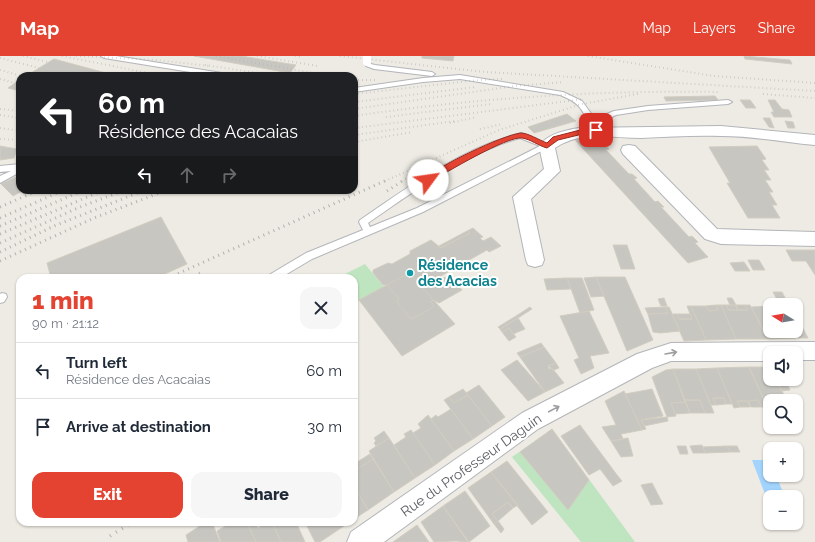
<!DOCTYPE html>
<meta charset="utf-8">
<style>
:root{--surface:#fff;--page:#f6f6f7;--text:#1f2937;--muted:#747a83;--line:#e0e1e3;--accent:#e54331}
body{margin:0;font-family:Raleway,sans-serif;background:var(--page);color:var(--text);height:100vh;display:flex;flex-direction:column;font-size:15px;white-space:nowrap}
*{box-sizing:border-box;margin:0}
p{font-size:13px;color:var(--muted)}
.icon{flex:none;width:22px;height:22px;fill:none;stroke:currentColor;stroke-width:2;stroke-linecap:round;stroke-linejoin:round}
.map{position:relative;flex:1;overflow:hidden}
.sheet{position:absolute;left:16px;top:218px;width:342px;height:252px;display:flex;flex-direction:column;background:var(--surface);border-radius:12px;box-shadow:0 1px 3px #0004}
.sheet>*{flex:none}
.banner{position:absolute;left:16px;top:16px;width:342px;height:122px;border-radius:12px;box-shadow:0 1px 3px #0004;background:#202124;color:#fff;overflow:hidden}
.needle{width:26px;rotate:281deg}
.controls{position:absolute;left:763px;top:242px;display:grid;gap:8px}
.controls a{display:grid;place-items:center;width:40px;height:40px;border-radius:8px;background:var(--surface);box-shadow:0 1px 3px #0004;font-size:20px}
.pin{position:absolute;display:grid;place-items:center;width:34px;height:34px;color:#fff;margin:-17px;border-radius:8px;box-shadow:0 2px 6px #0006}
.me{position:absolute;width:44px;margin:-22px;rotate:59deg;stroke-linejoin:round;filter:drop-shadow(0 0 3px #0008)}
.turn{display:flex;align-items:center;gap:14px;height:84px;padding:0 16px;font-size:18px}
.turn .icon{width:52px;height:52px;stroke-width:2.5}
.turn b{display:block;font-size:28px;line-height:34px}
.lanes{display:flex;align-items:center;height:38px;padding:0 16px;background:#0003;justify-content:center;gap:20px;direction:ltr}
.lanes .off{opacity:.35}
.round{display:grid;place-items:center;flex:none;width:42px;height:42px;border-radius:12px;background:var(--page)}
.overview{display:flex;align-items:center;justify-content:space-between;height:68px;padding:0 16px}
h1{font-size:24px;font-weight:800;line-height:30px;color:var(--accent)}
.primary-button{display:flex;gap:8px;margin-top:auto;padding:8px 16px}
.primary-button a{flex:1;height:46px;border-radius:12px;background:var(--accent);color:#fff;font-size:16px;font-weight:800;line-height:46px;text-align:center}
.primary-button a+a{background:var(--page);color:var(--text)}
ul{padding:0;list-style:none}
li{display:flex;align-items:center;gap:12px;height:56px;padding:0 16px;border-top:1px solid var(--line)}
li div{flex:1}
li b{display:block;font-size:15px}
li em{font-style:normal}
header{display:flex;align-items:center;gap:24px;box-sizing:border-box;height:56px;padding:0 20px;background:var(--accent);color:#fff}
header strong{font-size:19px}
nav{display:flex;gap:22px;margin-inline-start:auto;font-size:14px}
.map>svg:first-child{display:block}
.green{fill:#bfe5c0}
.water{fill:#a3d4fd}
.building{fill:#c8c6c0;stroke:#d2cdc1}
.lines{fill:none;stroke-linecap:round;stroke-linejoin:round}
.service-casing{stroke:#b3b5ba;stroke-width:2}
.minor-casing{stroke:#b3b5ba;stroke-width:2}
.service{fill:#fff;fill-rule:evenodd}
.minor{fill:#fff;fill-rule:evenodd}
.rail-far2{stroke:#b2b2b3;stroke-width:2;stroke-dasharray:0.5 3.5;stroke-linecap:butt}
.rail-far1{stroke:#b2b2b3;stroke-width:3;stroke-dasharray:1 4.5;stroke-linecap:butt}
.rail{stroke:#b2b2b3;stroke-width:3.5;stroke-dasharray:1 6;stroke-linecap:butt}
.service-bridge-casing{stroke:#b3b5ba;stroke-width:8;stroke-linecap:butt}
.service-bridge{stroke:#fff;stroke-width:8}
.oneway{stroke:#9d9ea1}
.route{fill:#e54331;stroke:#952c20}
.culture-dot{fill:#0f9aa8;stroke:#fff;stroke-width:1.5}
.labels{text-anchor:middle;stroke-width:4;stroke-linejoin:round;paint-order:stroke}
.culture-label{font-size:14px;font-weight:bold;fill:#0d838f;stroke:#fff;text-anchor:start}
.street-label{font-size:14px;fill:#5b5e63;stroke:#fff}
</style>
<header>
<strong>Map</strong>
<nav><a>Map</a><a>Layers</a><a>Share</a></nav>
</header>
<div class="map">
<svg width="815" height="486" viewBox="0 0 815 486">
<rect width="100%" height="100%" fill="#edebe3"/>
<path class="green" d="M365,208L384,231L354,247V222H337Z
M552,373L635,486H581L512,401Z"/>
<path class="water" d="M752,404H770V419H776L784,439L765,438Z"/>
<path class="building" d="M194,0H241L296,9L290,17Z
M422,0H454L453,5L422,2Z
M744,0L790,4L792,8L745,3Z
M54,3L117,20H26Z
M20,24V35L8,32L15,27Z
M715,40L718,44L666,45L664,41Z
M740,44H750L756,52H746Z
M768,44H775L782,53L789,54L792,61H774L771,56H774Z
M567,58L576,65L534,77L528,71Z
M763,62H770L774,72L769,71Z
M785,65L793,66L795,72H788Z
M592,80L601,89H604L609,93L606,94L629,118H632L637,122L634,123L655,146L658,145L664,151H661L689,181L692,180L698,186L695,187L708,201L688,207L575,84Z
M0,90L17,93L14,102L0,104Z
M757,90L766,103L762,104L769,114H764L771,124H765L773,136H769L777,149H772L780,162H748L727,127H730L709,91Z
M20,119V134H24L13,140L1,128Z
M161,161L187,208L156,222H51L47,207Z
M473,172L483,181L480,182L483,185L491,181L501,190L489,196L487,194L441,220L443,222L450,220L462,234L439,247L433,244L431,246L434,249L432,252L414,262H410L397,246L399,243L387,229H383L373,217V214L388,207L392,208L410,198V195L431,184L441,192L470,177L467,175Z
M467,175L470,177L441,192L439,190Z
M613,189H627L635,213H621Z
M786,194H815V219L806,205H792Z
M748,204H759L765,214H753Z
M744,206L750,215H735L730,207Z
M409,217L455,268L402,300L359,244Z
M596,221H625L653,284L627,295Z
M596,221L604,240L591,241L584,222Z
M567,222L571,233L547,234L544,223Z
M567,222H582L594,254L580,257Z
M773,236H782L789,249H780Z
M664,242L667,250H661L658,243Z
M727,242H732L736,249H730Z
M716,249L718,254L709,255L706,250Z
M716,249H721L736,283L706,284L691,250H706L709,255L718,254Z
M721,249H726L729,254H738L735,249L738,254H748L745,249H750L768,283H736Z
M726,249H735L738,254H729Z
M736,249H745L748,254H738Z
M687,250H691L706,284L684,285L672,258H677L679,263H692Z
M770,250V275H792L796,282L768,283L751,251Z
M530,251L532,253L518,262L516,260Z
M665,251L668,257L648,258L645,252Z
M665,251H669L680,275L660,277L653,276L648,258L668,257Z
M589,255L609,297L590,300L594,312L581,318L574,304L579,302L560,260Z
M677,258H690L692,263H679Z
M516,260L518,262L500,273L498,271Z
M518,262L525,273L513,278L509,272L502,276L500,273Z
M796,265H799L808,282H798L794,275H796Z
M509,272L516,281L509,285L502,276Z
M541,287L544,291L520,301L517,297Z
M544,291L556,307L548,310L549,313L552,312L564,327L545,336L520,301Z
M517,304L545,336L528,345L501,314Z
M556,307L559,312L554,314L548,310Z
M749,311L767,351H762L758,344L748,345L750,351L747,345H737L740,351L734,352L717,312Z
M749,311H769L770,323H776L787,345H770V356Z
M717,312L732,348H726L724,342H713L716,349H711L696,313Z
M673,313L685,346L671,347L676,360L667,361L652,321L666,314Z
M673,313H696L714,357H705L700,344H685Z
M776,323H785L790,334L781,335Z
M479,329L505,361L492,370L466,337Z
M463,333L468,339L454,347L449,341Z
M652,333L663,360L641,364L646,373L642,374L625,338Z
M624,335L642,374L621,378L623,383L611,385L602,371L616,369L605,345Z
M468,339L492,370L473,383L444,344L449,341L454,347Z
M713,342H724L726,348L716,349Z
M685,344H700L705,357H690Z
M758,344L762,351H751L748,345Z
M737,345H747L750,351H740Z
M685,346L690,357L675,358L671,347Z
M451,353L473,383L454,395L431,363L436,359L438,361Z
M428,359L454,395L435,409L413,377L421,372L418,368Z
M667,361L668,365L644,370L641,364Z
M580,369L617,419L622,425L613,430L600,413L589,419L561,380Z
M552,373L589,424L568,454L520,396Z
M411,374L435,409L415,422L394,389L406,381L404,378Z
M384,375L389,382L376,390L374,387L376,385L374,382Z
M389,382L415,422L394,436L369,395Z
M628,382L633,400L621,401L611,385Z
M702,389L705,397H693L690,390Z
M677,390H686L688,398H680Z
M727,390H737L740,396H730Z
M727,390L730,396L705,397L703,391Z
M370,398L373,403L354,415V408Z
M373,403L394,436L368,454L354,430V415Z
M507,405L548,456L532,469L491,416Z
M491,416L518,449L513,452L508,446L492,458L498,465L494,468L468,432Z
M652,427L663,448L651,449L641,429Z
M354,430L368,454L354,463Z
M465,435L490,470L469,486L443,450Z
M508,446L513,452L498,465L492,458Z
M443,450L468,486L456,485L434,486L421,466Z
M498,465L504,473L501,477L494,468Z
M206,466H212L220,486H188L186,479Z
M232,466H247L256,486H221L217,475Z
M266,466H272L281,486H256L249,471L255,467L258,472Z
M272,466H281L283,470L289,466H296L305,486H281Z
M305,466H342L344,470L320,486H315Z
M417,469L429,486H393Z"/>
<g class="lines">
<g class="service-casing">
<path id="service" d="M101,0H116L228,18L231,20H215L104,2Z
M365,5H369L371,8L375,9L432,16L435,18L432,20L374,13L366,10Z
M460,19L563,36L582,45L595,63L614,55L648,50L728,44L732,46L728,48L648,54L616,59L597,68L600,75L596,77C589,75 586,59 581,53C576,46 568,42 560,39L460,23L423,26L354,36V32L423,22Z
M521,77L551,90L423,156L312,203L280,222H267L269,219L306,197L363,174L359,166L360,164C408,131 464,91 521,77ZM520,82L540,90L417,152L370,171L368,167C411,137 470,95 520,82Z
M20,108V116L0,127V120L11,115L0,116V110Z
M2,237L6,238L7,241L4,246L0,247V238Z"/>
</g>
<g class="minor-casing">
<path id="minor" d="M721,70L815,79V89C784,86 752,80 721,80C694,79 668,81 641,82C612,82 581,74 555,92L560,115L531,143L544,204L542,209L535,211L528,209L526,204L513,141L544,113L539,90C547,78 566,74 579,72Z
M629,89L635,90L717,173L815,176V190L721,188L705,183L623,98L621,94L623,90Z
M815,286V304H796V297H770V305H671L652,312L538,373L384,486H347L351,476L522,357L637,298L671,287Z"/>
</g>
<use href="#service" class="service"/>
<use href="#minor" class="minor"/>
<path class="rail-far2" d="M23,0L48,6
M62,0L163,20
M76,0L156,4L210,10
M216,0L313,17
M257,0L318,10
M295,0L300,1
M340,0L485,16L815,35
M588,0L714,20L815,27
M0,2L39,12
M205,9L279,20
M0,14L22,20
M0,23L15,27
M354,24H377
M354,38L479,24L503,23
M763,38L815,42
M354,46L475,31
M0,53L20,55
M354,53L515,30L564,26
M0,59L20,62
M354,60C475,42 596,34 719,36
M386,61L491,48
M450,67L477,61
M0,72L20,75
M354,72L584,43
M480,73L503,68
M354,79L455,65
M0,83L20,84
M354,86L413,76
M385,125L499,74L582,48L638,38
M402,125L419,114"/>
<path class="rail-far1" d="M387,135L404,124
M0,151L39,134
M0,162L64,134
M0,170L84,134
M0,178L104,134
M0,187L80,151L125,134
M0,196L54,170L145,134
M0,205L94,162L167,134
M168,222L387,124
M189,222L200,217"/>
<path class="rail" d="M110,480L133,466"/>
<g class="service-bridge-casing">
<path id="service-bridge" d="M367,0V6"/>
</g>
<use href="#service-bridge" class="service-bridge"/>
</g>
<defs><path id="oneway-shaft" d="M-6 0H5M1.5-3L5.5 0L1.5 3" fill="none" stroke-width="1.6" stroke-linecap="round" stroke-linejoin="round"/></defs>
<g class="oneway">
<use href="#oneway-shaft" transform="translate(671 297) rotate(-10)"/>
<use href="#oneway-shaft" transform="translate(554 353) rotate(-28)"/>
</g>
<path class="route" d="M588,72H596L599,74L558,84L547,92C539,90 530,83 522,82C507,80 445,117 430,126H425L424,124C435,111 503,79 521,77C528,77 539,84 547,87L553,81Z"/>
<circle class="culture-dot" cx="410" cy="217" r="4"/>
<g class="labels">
<g class="culture-label">
<text x="418" y="214">Résidence<tspan x="418" dy="16">des Acacias</tspan></text>
</g>
<g class="street-label">
<text transform="translate(471 409) rotate(-35)" y="5">Rue du Professeur Daguin</text>
</g>
</g>
</svg>
<div class="controls">
<a><svg class="needle" viewBox="-14 -14 28 28"><path d="M0-13l5 13h-10z" fill="#e53935"/><path d="M0 13l5-13h-10z" fill="#747a83"/></svg></a>
<a><svg class="icon" aria-label="sound" viewBox="0 0 24 24"><path d="M4 9h4l5-4v14l-5-4H4zM17 9q2 3 0 6"/></svg></a>
<a><svg class="icon" aria-label="search" viewBox="0 0 24 24"><circle cx="10" cy="10" r="6"/><path d="M15 15l6 6"/></svg></a>
<a>+</a>
<a>−</a>
</div>
<div class="pin" style="left:596px;top:74px;background:#d93025"><svg class="icon" aria-label="arrive" viewBox="0 0 24 24"><path d="M6 21V4h12l-3 4 3 4H6"/></svg></div>
<svg class="me" style="left:428px;top:124px" viewBox="-20 -20 40 40"><circle r="19" fill="#fff"/><path d="M0-13L10 11 0 6-10 11z" fill="#e54331"/></svg>
<div class="banner">
<div class="turn"><svg class="icon" aria-label="left" viewBox="0 0 24 24"><path d="M17 20v-9H6M10 6l-5 5 5 5"/></svg><div><b>60 m</b>Résidence des Acacaias</div></div>
<div class="lanes"><svg class="icon" aria-label="left" viewBox="0 0 24 24"><path d="M17 20v-9H6M10 6l-5 5 5 5"/></svg><svg class="icon off" aria-label="ahead" viewBox="0 0 24 24"><path d="M12 20V5M6 11l6-6 6 6"/></svg><svg class="icon off" aria-label="right" viewBox="0 0 24 24"><path d="M7 20v-9h11M14 6l5 5-5 5"/></svg></div>
</div>
<section class="sheet">
<div class="overview"><div><h1>1 min</h1><p>90 m · 21:12</p></div><a class="round"><svg class="icon" aria-label="close" viewBox="0 0 24 24"><path d="M6 6l12 12M18 6L6 18"/></svg></a></div>
<ul>
<li><svg class="icon" aria-label="left" viewBox="0 0 24 24"><path d="M17 20v-9H6M10 6l-5 5 5 5"/></svg><div><b>Turn left</b><p>Résidence des Acacaias</p></div><em>60 m</em></li>
<li><svg class="icon" aria-label="arrive" viewBox="0 0 24 24"><path d="M6 21V4h12l-3 4 3 4H6"/></svg><div><b>Arrive at destination</b></div><em>30 m</em></li>
</ul>
<div class="primary-button"><a>Exit</a><a>Share</a></div>
</section>
</div>
